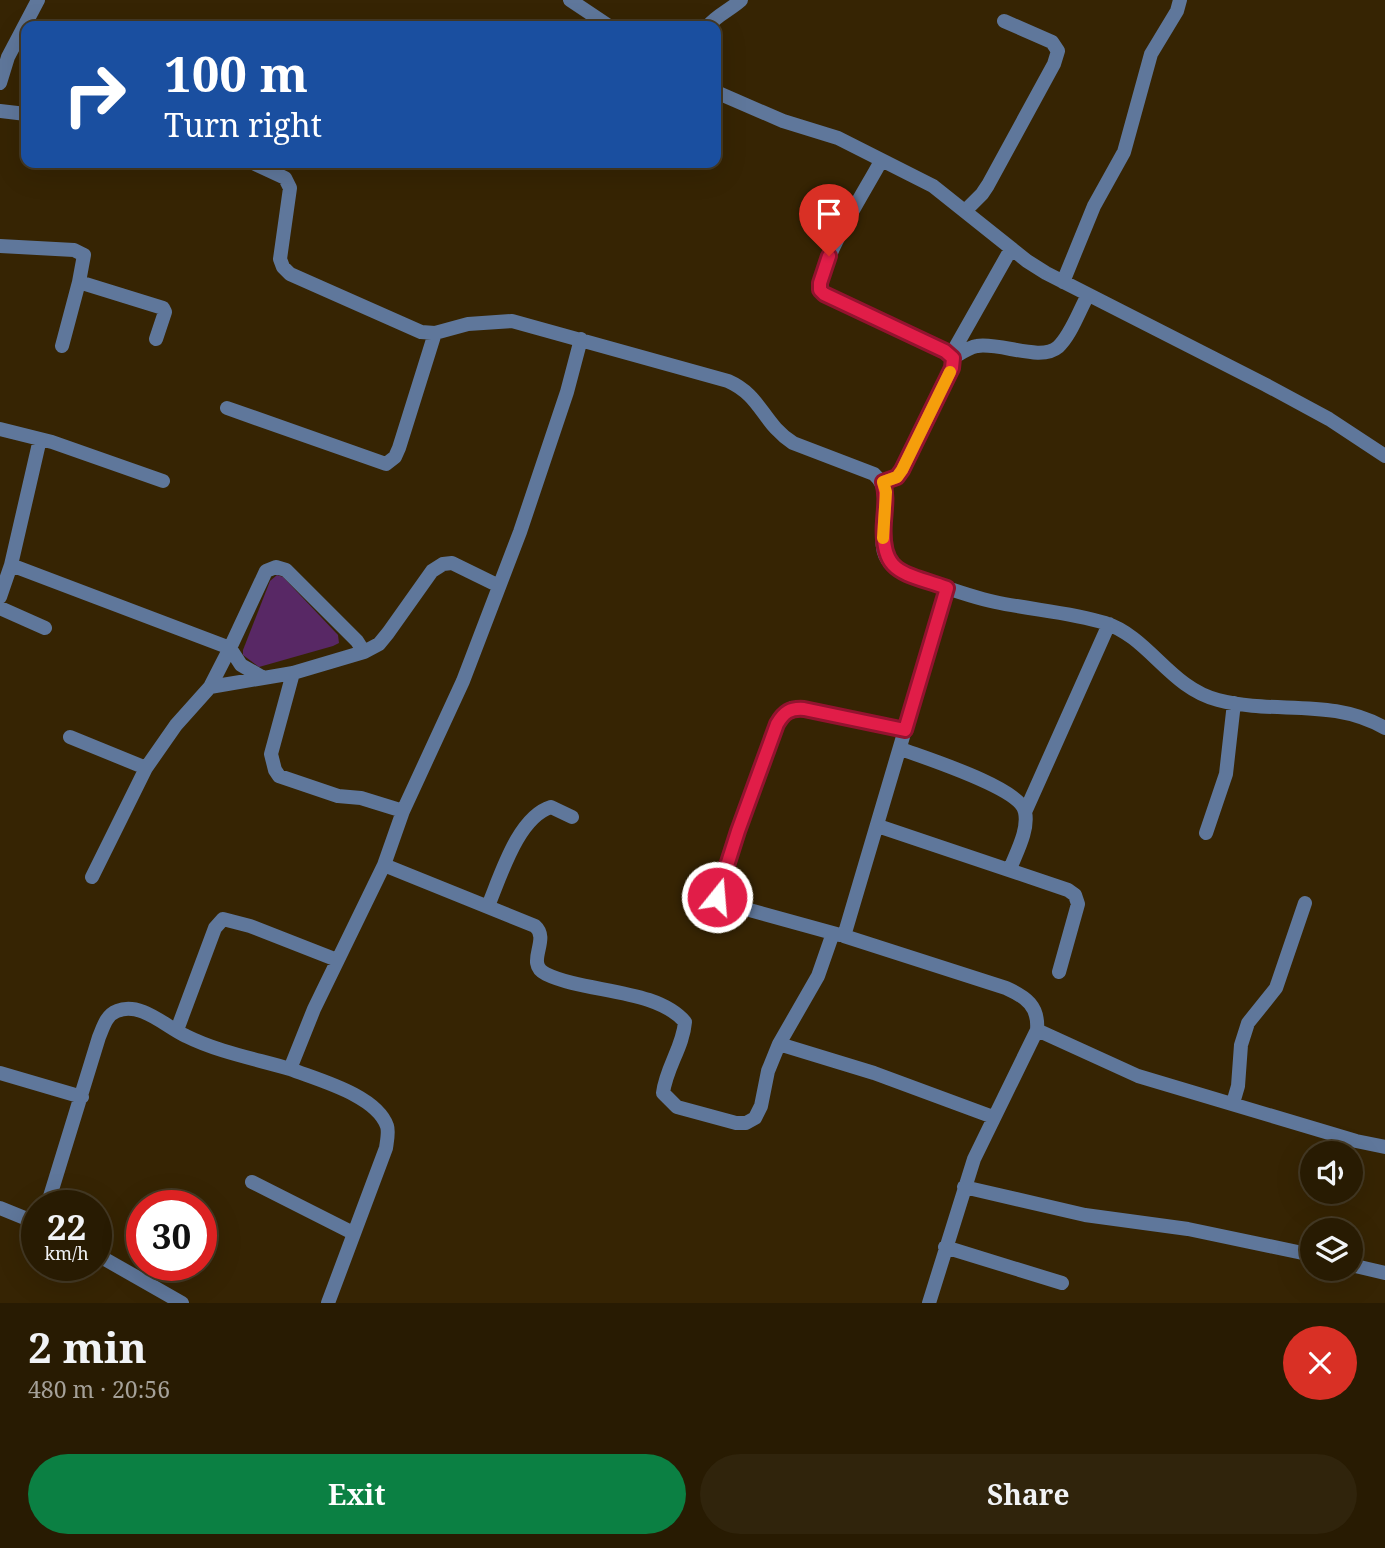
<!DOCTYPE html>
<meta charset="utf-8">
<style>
:root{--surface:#281b02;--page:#30240c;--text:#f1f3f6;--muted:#a5a199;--line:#443924;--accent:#0b8043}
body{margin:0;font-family:"Noto Serif",serif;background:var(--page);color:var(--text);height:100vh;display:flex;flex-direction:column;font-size:26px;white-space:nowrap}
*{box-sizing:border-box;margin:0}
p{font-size:23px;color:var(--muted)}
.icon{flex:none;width:38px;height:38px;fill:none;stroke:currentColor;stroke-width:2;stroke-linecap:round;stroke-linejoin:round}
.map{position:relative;height:1303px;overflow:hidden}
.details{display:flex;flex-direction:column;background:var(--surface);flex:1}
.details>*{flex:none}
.top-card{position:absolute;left:21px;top:21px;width:700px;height:147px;border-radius:14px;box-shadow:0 7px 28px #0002,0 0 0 2px var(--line);background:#1a4fa0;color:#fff;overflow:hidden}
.fabs{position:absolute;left:1300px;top:1141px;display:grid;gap:14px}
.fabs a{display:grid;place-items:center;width:63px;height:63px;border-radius:50%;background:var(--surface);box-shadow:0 7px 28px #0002,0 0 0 2px var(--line);font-size:35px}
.speed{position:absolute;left:21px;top:1190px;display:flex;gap:14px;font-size:35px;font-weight:700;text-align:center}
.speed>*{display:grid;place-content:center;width:91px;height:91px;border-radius:50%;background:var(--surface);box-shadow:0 7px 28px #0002,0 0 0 2px var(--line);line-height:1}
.speed small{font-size:18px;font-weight:400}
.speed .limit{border:10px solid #d22;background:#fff;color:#111}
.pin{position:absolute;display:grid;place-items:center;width:60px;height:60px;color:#fff;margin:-72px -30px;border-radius:50% 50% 50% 0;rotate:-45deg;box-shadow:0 0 7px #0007}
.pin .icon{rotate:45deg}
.me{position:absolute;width:77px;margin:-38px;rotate:17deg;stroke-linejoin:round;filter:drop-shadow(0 0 5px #0008)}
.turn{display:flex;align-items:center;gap:24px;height:147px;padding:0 28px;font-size:32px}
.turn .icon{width:91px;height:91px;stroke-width:2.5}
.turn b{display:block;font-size:49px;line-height:60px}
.round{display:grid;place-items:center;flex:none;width:74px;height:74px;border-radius:37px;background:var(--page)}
.overview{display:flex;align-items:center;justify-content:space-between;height:119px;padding:0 28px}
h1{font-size:42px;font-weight:700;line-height:52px}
.action{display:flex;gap:14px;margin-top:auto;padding:14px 28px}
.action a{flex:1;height:80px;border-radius:42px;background:var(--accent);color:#fff;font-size:28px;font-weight:700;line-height:80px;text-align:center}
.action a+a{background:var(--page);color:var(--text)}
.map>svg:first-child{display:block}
.green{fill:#582865}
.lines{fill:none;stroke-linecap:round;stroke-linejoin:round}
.minor{stroke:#5f779b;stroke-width:14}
.route-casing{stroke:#92132f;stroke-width:18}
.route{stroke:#e11d48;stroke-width:12}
.slow{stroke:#f59e0b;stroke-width:12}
</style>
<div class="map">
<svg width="1385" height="1303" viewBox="0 0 1385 1303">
<rect width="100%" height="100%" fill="#362403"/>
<path class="green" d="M277,575L283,577L338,635L339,643L333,646L259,667L243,655V650L270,581Z"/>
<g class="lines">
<path class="minor" d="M570,0L609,26
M708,26C717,15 730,10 741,0
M0,83L8,57L38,0
M716,92L783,121L838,138L933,186L1027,261L1046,273L1266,385L1329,419L1385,456
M0,111L26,114
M881,161C866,189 819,262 820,290L831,298L945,351L953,358
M253,163L285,178L290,188L280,259L283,267L290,274L421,332L435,333L468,324L512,321L728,381C762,396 762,423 793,443L874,474C902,499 868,542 891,564C899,572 913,576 924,580C947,588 971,597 995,602C1032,610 1070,612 1105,623C1149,637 1170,688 1218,700C1275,715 1331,697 1385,728
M966,210L982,194L988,185L1054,64L1058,51L1052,42L1004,21
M0,246L74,250L84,255L79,282L62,346
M79,282L163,308L165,312L156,339
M1063,282L1094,206L1124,152L1151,54L1177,11L1180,0
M951,355L1011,249
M953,358C961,353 969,347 977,346C1000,342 1041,362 1058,347C1071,335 1079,311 1088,295
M227,408L386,464L395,457L399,448L435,333
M0,429L52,442L163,481
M883,482L896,477L903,469L952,368L953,358
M11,565L230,648L241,665L262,677
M0,597L11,565L40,439
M0,608L45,628
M293,673L271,754L275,770L279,776L338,796L361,798L403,811
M210,687L293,673L364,652L379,644L388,633L432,571L443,564L452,563L499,586
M70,737L146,768
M901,749C925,758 1021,788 1025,812C1029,830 1016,853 1010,869
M1026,810L1109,624
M878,826L1068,890L1075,895L1078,904L1059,972
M1206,833L1226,774L1234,703
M384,865L535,926C551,940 524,963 546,974C585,993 656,988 685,1022C683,1047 666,1068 663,1093L677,1107L736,1123H746L755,1118L761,1106L768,1071L779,1044L818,976L833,933
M92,877L146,768L176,725L210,687L230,648L266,571L276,567L286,570L357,641L364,652
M488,906C501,875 518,817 551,807L572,817
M840,935L717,901L738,831L777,724L783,714L792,708L905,730
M177,1030L215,928L223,919L250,926L337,960
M1037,1030L1138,1076L1356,1141L1385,1147
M779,1044L874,1073L993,1117
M0,1073L82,1097
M1233,1103L1238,1086L1241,1045L1248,1023L1276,988L1305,903
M252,1182L353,1233
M964,1187L1085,1215L1188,1229L1312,1255
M47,1206L99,1037C103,1028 106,1015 117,1011C141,1001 166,1027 186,1036C218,1052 256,1059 290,1069
M0,1208L37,1223
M945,1247L1062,1283
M96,1254L182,1303
M1351,1265L1385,1273
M328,1303L386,1148C387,1141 389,1132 387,1126C376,1095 318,1080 290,1069L314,1009L384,865L403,811L463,681L520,532L567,392L581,339
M929,1303L974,1159L1037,1030C1039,1006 1026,997 1006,988L844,936L947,588"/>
</g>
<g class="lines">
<g class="route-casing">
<path id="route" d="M717,897L738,831L777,724C784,712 790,708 804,709L905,730L947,588C903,572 880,575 884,521C885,507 887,495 883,482L897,477L902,470L952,368L953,358L945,351L824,294L820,290V283L829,256"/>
</g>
<use href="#route" class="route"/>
<path class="slow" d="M883,538L886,492L883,482L897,477L902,470L950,372"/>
</g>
</svg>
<div class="fabs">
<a><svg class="icon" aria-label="sound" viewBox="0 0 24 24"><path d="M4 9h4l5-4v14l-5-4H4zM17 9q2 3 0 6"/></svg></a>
<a><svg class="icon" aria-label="layers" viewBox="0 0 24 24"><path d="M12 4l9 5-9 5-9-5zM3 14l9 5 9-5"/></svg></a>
</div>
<div class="speed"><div>22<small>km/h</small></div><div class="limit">30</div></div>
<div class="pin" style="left:829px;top:256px;background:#d93025"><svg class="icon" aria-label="arrive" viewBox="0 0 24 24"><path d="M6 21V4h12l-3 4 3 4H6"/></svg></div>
<svg class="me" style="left:717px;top:897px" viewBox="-20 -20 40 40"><circle r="17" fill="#e11d48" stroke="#fff" stroke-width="3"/><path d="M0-11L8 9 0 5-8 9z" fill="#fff"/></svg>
<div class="top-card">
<div class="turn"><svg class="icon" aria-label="right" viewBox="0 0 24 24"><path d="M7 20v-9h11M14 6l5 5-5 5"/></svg><div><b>100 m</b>Turn right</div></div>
</div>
</div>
<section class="details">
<div class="overview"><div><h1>2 min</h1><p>480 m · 20:56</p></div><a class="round" style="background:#d93025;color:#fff"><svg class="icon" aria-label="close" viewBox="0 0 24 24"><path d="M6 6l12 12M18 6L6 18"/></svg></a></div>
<div class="action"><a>Exit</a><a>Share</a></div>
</section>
